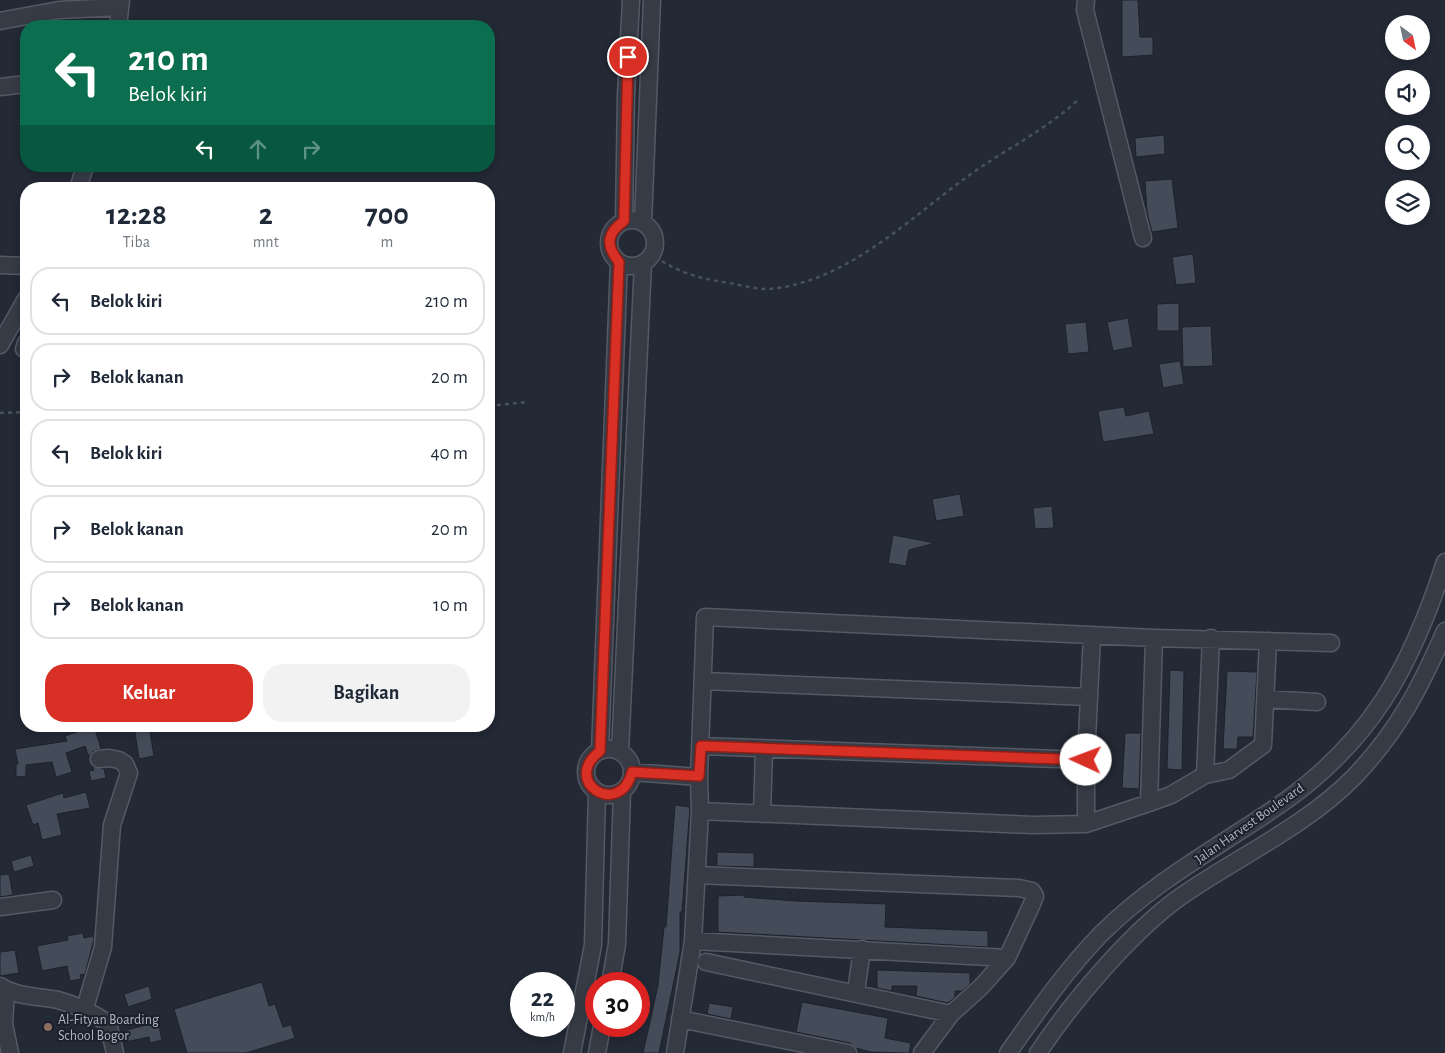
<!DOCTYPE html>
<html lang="id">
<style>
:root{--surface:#fff;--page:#f2f2f3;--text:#1f2937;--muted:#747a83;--line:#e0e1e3;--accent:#d93025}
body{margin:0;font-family:"Alegreya Sans",sans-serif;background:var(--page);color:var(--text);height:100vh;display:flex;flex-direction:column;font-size:19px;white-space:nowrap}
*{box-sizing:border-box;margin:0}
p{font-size:16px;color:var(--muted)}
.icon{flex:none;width:28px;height:28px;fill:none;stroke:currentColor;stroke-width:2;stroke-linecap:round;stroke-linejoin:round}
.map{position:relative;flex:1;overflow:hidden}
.details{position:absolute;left:20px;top:182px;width:475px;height:550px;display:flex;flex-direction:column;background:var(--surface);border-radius:20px;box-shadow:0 2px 8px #0003}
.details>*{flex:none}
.top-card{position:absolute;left:20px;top:20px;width:475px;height:152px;border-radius:20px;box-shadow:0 2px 8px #0003;background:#0b6e4f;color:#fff;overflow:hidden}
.needle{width:32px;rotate:147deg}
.controls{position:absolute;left:1385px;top:15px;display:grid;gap:10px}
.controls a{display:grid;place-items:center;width:45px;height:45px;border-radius:50%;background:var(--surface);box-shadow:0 2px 8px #0003;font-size:25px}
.speed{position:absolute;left:510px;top:972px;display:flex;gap:10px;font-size:25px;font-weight:700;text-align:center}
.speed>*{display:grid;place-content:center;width:65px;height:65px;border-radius:50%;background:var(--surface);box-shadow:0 2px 8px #0003;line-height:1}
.speed small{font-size:12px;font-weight:400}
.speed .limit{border:8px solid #d22;background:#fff;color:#111}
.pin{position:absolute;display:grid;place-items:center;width:42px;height:42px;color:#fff;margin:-21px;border:2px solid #fff;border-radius:50%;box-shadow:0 1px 5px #0007}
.me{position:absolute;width:55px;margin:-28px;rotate:272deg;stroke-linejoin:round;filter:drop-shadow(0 0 4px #0008)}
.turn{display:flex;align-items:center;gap:18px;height:105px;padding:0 25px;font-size:22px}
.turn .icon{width:65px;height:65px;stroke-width:2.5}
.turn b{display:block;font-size:35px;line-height:42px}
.lanes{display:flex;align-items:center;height:48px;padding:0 25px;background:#0003;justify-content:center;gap:25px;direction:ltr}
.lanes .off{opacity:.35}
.eta{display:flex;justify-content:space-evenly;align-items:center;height:85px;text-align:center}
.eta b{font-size:30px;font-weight:700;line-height:35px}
.primary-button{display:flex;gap:10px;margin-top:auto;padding:10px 25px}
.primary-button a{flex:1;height:58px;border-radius:20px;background:var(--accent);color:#fff;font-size:20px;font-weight:700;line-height:58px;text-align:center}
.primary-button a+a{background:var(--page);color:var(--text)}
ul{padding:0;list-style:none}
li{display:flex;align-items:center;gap:15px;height:68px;margin:0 10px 8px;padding:0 15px;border:2px solid var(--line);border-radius:20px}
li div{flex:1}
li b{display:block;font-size:19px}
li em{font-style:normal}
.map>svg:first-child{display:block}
.building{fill:#444c5a;stroke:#1d222d}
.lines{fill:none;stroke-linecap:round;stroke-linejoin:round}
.minor-casing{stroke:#545964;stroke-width:19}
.path{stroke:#465458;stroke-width:2.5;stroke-dasharray:4 4;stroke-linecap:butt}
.minor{stroke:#363b46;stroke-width:16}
.route-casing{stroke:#8d1f18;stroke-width:12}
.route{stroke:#d93025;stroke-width:9}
.education-dot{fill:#8d6e63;stroke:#1b202b;stroke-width:2}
.labels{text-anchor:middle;stroke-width:4;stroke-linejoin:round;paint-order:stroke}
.street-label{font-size:14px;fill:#b1b6c2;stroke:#1b202b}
.poi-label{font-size:14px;fill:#b1b6c2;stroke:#1b202b;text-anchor:start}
</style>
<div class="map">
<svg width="1445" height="1053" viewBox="0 0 1445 1053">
<rect width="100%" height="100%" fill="#232935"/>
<path class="building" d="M1122,0H1138L1140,37H1153V55L1122,57Z
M1164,135L1165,154L1136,157L1135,138Z
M1172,179L1178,228L1152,232L1147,212L1145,181Z
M1193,254L1196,283L1176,285L1172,257Z
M1179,303V331H1157V304Z
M1128,318L1133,347L1113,351L1107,322Z
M1086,322L1089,352L1068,354L1065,324Z
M1211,326L1213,366L1183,367L1182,327Z
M1180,361L1184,384L1163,388L1159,364Z
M1124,407L1126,416L1149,411L1154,434L1103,442L1098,411Z
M960,494L964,516L936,521L932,499Z
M1052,506L1054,528L1035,529L1033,508Z
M893,535L935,543L909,550L906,566L888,563Z
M1170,670L1184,671L1182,770L1167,769Z
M1227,671L1257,672L1253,737H1238L1237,749H1223Z
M94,726L101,749L93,751L89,757L85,746L66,753L72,772L56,777L52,762L26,765V776L16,777V764H18L15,749L67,741L65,736Z
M134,726H149L154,756L139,759Z
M1125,733H1141L1139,789L1122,788Z
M93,766L104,769L106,778L91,781L89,771L94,770Z
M86,792L90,808L57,814L62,835L42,840L38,823L33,825L26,805L63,793L64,798Z
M675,805L690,807L682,912H680V952L659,1053H643L658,985L664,927H666Z
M717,852L754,853V867L717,866Z
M31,855L34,866L14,872L11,861Z
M9,874L13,895L0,897V875Z
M744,895V897L796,901L886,904L885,927L988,931V947L718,932V896Z
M83,933L84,938L93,936L94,939L85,974L80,975L81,979L70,981L67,966L42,971L37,946L68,940L67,936Z
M15,950L19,973L0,976V952Z
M877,970L970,973V984L962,991H955V997L948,1003L916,996L917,986H892V991L877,988Z
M262,982L269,1006L275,1004L283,1027L291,1025L295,1038L246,1053H187L174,1009Z
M149,986L152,999L128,1007L124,994Z
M802,1002L888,1018L885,1038L911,1043L909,1053L871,1052L856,1048L850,1043L796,1032Z
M709,1003L733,1007L731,1019L707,1014Z
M158,1022L162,1040L150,1043L149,1037L125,1042L123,1031Z"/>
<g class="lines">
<g class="minor-casing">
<path id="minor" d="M1086,0L1085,10L1143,238
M0,21L59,10L120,7
M118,26L121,0
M0,87L26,84
M78,189L85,166
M609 243a23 23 0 1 1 46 0a23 23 0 1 1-46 0Z
M624,221L626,95L631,0
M643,222L652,0
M0,265L26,266
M0,345L26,299
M24,349L26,343
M704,681L1088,697
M1267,699L1317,702
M701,746L1086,760
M586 772a23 23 0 1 1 46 0a23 23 0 1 1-46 0Z
M600,751L619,262
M620,752L643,263
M632,772L699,777
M1205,775L1211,638
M1149,803L1154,638
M700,811L1033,825L1086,824L1149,803L1171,795L1205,775L1229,770L1263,745L1268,641
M762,814L764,750
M1086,824V760L1092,635
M697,875L1019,888L1032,891L1035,896L1032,904L1007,958L981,987L951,1014L922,1053
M0,907L53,900
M693,941L1007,958
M706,962L951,1014
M610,984L617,944L622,791
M0,986C17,997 38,996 58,1000C77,1005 91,1012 108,1023L115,1053
M6,990L4,1024L10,1053
M856,992L862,949
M85,1008L103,947L112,825L129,773L125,764L119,760L109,758L99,759
M680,1019L848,1053
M572,1053L593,945L597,792
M597,1053L602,1026
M675,1053L693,941L700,811L699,777L705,617L1154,638L1331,643
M1008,1053C1037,1012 1066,970 1101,934C1152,883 1216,848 1275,808C1370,744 1411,668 1445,562
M1038,1053C1072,1002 1130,933 1180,897C1237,857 1305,827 1354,777C1398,731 1420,688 1445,631"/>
</g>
<path class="path" d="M655,257C682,274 698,278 729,283C741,285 754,289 766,289C843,285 909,219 968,176C1004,150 1044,131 1077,101
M489,406L527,402
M0,413L26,412"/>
<use href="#minor" class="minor"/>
</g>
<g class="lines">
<g class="route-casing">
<path id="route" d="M628,57L624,221C607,233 605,245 619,262L600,751C560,782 620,819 632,772L699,776L701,746L1086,760"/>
</g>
<use href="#route" class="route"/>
</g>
<circle class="education-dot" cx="48" cy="1027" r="5"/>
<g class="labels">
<g class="street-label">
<text transform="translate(1249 823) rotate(-35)" y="5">Jalan Harvest Boulevard</text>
</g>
<g class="poi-label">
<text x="58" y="1024">Al-Fityan Boarding<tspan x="58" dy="16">School Bogor</tspan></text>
</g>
</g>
</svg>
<div class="controls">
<a><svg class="needle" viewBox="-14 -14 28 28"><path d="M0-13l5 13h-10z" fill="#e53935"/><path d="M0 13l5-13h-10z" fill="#747a83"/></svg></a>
<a><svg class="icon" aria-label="sound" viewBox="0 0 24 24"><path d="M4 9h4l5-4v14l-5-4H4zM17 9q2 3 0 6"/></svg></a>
<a><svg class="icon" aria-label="search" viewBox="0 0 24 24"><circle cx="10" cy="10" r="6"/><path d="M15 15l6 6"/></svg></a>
<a><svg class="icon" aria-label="layers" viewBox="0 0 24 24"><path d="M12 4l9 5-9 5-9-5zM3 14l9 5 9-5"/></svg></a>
</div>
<div class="speed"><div>22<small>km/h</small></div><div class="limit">30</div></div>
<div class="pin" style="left:628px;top:57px;background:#d93025"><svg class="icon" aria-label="arrive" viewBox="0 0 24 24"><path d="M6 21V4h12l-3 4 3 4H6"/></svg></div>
<svg class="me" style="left:1086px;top:760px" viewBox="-20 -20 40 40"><circle r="19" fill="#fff"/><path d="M0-13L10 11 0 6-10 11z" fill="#d93025"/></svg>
<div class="top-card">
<div class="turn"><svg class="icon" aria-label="left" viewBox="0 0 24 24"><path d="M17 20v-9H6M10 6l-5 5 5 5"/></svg><div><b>210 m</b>Belok kiri</div></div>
<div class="lanes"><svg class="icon" aria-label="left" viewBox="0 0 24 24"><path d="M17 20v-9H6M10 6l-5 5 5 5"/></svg><svg class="icon off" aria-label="ahead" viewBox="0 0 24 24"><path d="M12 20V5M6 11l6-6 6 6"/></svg><svg class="icon off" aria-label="right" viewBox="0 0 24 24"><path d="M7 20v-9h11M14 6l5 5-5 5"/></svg></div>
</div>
<section class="details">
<div class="eta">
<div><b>12:28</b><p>Tiba</p></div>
<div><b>2</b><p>mnt</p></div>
<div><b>700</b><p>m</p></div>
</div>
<ul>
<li><svg class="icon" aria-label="left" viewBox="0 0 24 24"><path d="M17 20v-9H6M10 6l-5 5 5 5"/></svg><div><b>Belok kiri</b></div><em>210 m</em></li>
<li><svg class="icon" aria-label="right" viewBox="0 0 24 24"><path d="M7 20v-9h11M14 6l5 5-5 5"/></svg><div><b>Belok kanan</b></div><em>20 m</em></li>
<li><svg class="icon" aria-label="left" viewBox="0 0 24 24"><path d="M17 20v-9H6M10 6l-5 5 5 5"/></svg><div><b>Belok kiri</b></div><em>40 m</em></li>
<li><svg class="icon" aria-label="right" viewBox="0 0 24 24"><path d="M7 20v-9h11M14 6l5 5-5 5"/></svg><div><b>Belok kanan</b></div><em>20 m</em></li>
<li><svg class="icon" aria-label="right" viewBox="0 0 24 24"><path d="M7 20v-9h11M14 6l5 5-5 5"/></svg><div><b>Belok kanan</b></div><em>10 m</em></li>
</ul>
<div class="primary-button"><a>Keluar</a><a>Bagikan</a></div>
</section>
</div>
